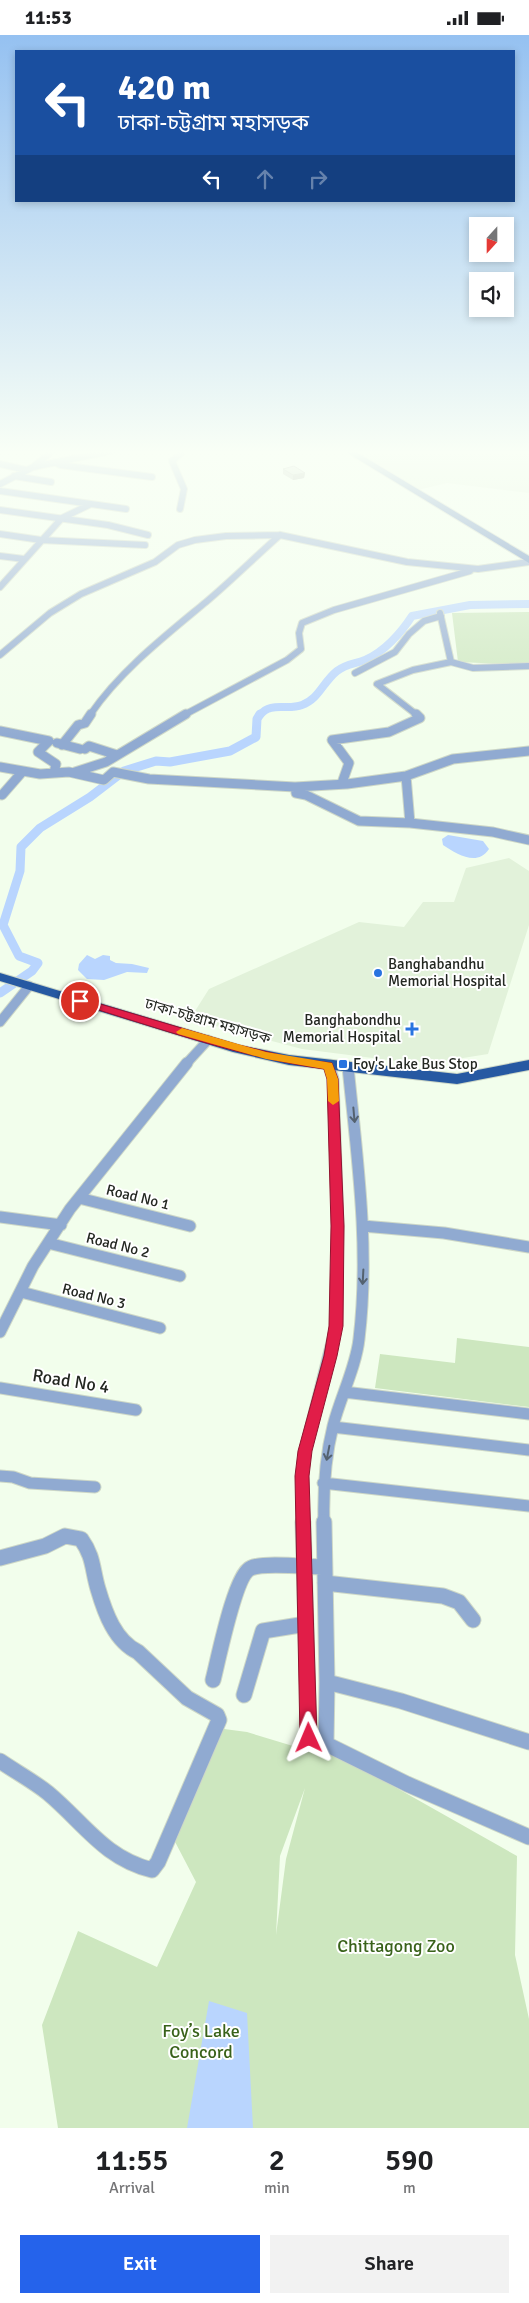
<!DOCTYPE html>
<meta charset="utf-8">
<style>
:root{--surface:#fff;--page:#f2f2f2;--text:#202124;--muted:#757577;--accent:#2563eb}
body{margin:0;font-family:Signika,"Noto Sans Bengali",sans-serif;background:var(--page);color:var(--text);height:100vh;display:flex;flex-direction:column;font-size:19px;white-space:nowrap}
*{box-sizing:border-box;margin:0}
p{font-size:16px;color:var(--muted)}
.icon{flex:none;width:28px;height:28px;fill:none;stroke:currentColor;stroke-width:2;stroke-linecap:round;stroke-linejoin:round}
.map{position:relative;height:2093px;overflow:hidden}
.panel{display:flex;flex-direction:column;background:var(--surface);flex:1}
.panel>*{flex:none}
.guide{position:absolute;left:15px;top:15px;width:500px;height:152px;border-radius:0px;box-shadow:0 2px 8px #0003;background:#1a4fa0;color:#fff;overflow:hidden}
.needle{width:32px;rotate:201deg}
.tools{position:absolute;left:469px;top:182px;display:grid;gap:10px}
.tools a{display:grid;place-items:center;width:45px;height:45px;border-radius:0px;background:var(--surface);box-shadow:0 2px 8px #0003;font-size:25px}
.pin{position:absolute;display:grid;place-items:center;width:42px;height:42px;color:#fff;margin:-21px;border:2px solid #fff;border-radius:50%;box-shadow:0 1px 5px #0007}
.me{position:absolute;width:55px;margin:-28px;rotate:359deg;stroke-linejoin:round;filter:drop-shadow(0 0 4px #0008)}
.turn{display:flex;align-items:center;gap:18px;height:105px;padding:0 20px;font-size:22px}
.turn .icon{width:65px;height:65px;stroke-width:2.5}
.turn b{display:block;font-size:35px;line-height:42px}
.lanes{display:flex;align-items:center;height:48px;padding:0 20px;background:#0003;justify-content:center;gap:25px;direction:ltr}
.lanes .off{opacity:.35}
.eta{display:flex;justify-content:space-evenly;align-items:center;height:85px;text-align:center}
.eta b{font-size:30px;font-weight:600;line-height:35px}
.action{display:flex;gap:10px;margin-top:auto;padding:10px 20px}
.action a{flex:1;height:58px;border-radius:0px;background:var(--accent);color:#fff;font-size:20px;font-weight:600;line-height:58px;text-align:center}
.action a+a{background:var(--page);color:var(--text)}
.status{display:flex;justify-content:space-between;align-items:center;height:35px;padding:0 25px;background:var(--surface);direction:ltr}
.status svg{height:14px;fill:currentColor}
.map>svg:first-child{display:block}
.built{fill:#e2f2da}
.green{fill:#cde7bf;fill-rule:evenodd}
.water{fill:#b9d5fe}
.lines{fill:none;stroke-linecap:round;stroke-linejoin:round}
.canal-far1{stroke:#b9d5fe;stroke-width:8}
.canal{stroke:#b9d5fe;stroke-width:9}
.minor-far3-casing{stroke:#cdd7c7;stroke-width:8}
.minor-far2-casing{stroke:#cdd7c7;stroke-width:11}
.minor-far1-casing{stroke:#cdd7c7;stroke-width:13}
.minor-casing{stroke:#cdd7c7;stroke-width:17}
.secondary-casing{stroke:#cdd7c7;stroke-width:2}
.trunk-casing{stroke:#cdd7c7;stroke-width:2}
.minor-far3{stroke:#90aad1;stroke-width:6}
.minor-far2{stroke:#90aad1;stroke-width:9}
.minor-far1{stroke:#90aad1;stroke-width:11}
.minor{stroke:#90aad1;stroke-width:15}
.secondary{fill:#5d83bb;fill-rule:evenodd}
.trunk{fill:#2659a2;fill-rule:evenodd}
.wall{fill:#a3ac9d}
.shaded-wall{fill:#848c80}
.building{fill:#bdc8b7;stroke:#848c80}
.oneway{stroke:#546270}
.route{fill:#e11d48;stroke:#92132f}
.slow{fill:#f59e0b}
.poi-dot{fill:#2974e0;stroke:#fff;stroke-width:2}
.labels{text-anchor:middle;stroke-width:4;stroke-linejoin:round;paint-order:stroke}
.poi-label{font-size:15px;fill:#232721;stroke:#fff;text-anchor:start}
.street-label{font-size:15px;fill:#232721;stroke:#fff}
.near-street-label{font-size:18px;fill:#232721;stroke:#fff}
.near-park-label{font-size:18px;fill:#39621a;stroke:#fff}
</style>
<div class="status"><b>11:53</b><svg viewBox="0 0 49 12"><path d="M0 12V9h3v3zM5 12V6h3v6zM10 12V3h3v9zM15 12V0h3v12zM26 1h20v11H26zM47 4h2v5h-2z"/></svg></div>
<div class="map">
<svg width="529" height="2093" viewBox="0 0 529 2093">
<rect width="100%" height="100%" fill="#f2feec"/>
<path class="built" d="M349,414H529V458L447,448L418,455Z
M509,823L529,836V890L488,1019L438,1027H404L302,1014L190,984L209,954L359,887L404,892L423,867H454L466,833Z"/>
<path class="green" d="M529,577V630L458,627L452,578Z
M457,1303L529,1312V1372L375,1353L380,1319L455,1328Z
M209,1692L247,1697L326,1721L333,1717L517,1821L515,1920L529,1984V2093H58L42,1990L78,1896L157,1932L196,1847L172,1801ZM305,1753L286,1824L276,1900L280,1821Z"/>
<path class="water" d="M448,800L483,806L489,814C477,832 457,819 443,810L442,804Z
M87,920L95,924L103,920L110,921V925L116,928L132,929L149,933L147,938L127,937L104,945L87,944L78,935L79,929Z
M209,1966L247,1978L253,2093H187Z"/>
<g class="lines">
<path class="canal-far1" d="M260,680C271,666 287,676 302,670C319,664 323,647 337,636C346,629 355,629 365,625C384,617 401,598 412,581L470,570L529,569"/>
<path class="canal" d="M0,958L32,936L38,928L19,921L3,890L20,836L21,812L40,793L90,762L124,736L156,726L170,727L230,716L256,702L257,684L260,679"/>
<g class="minor-far3-casing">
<path id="minor-far3" d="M55,427L60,430L152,442
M0,429L26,435
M33,432L120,414
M14,441L51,447
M0,449L33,432L55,414
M0,456L126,474
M180,474L184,454L172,426L186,414
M0,475L108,490L148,500
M0,499L41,505L145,510
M0,521L24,524
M0,552L62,483L89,470
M440,578L451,627L473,633L529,631
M0,620L50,578L81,559L155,527L178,510L195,505L226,501L280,500L407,527L478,534L529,527
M355,638L395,617L409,599L424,586L441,581
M90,680C120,636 165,601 206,567C231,546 255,522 280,500
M184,680L287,625L301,614L299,598L302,588L334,575L470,536
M417,680L377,649L413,635L451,627"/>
</g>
<g class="minor-far2-casing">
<path id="minor-far2" d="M0,696L49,706L38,717L56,729L54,738
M57,708L80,714
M62,710L78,690L85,688L91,679
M85,714L89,711L117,720
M0,732L40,739L69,737L104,745L113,737L149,744L295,752L296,758L306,760L359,786L410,788L493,797L529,805
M75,737L106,727L186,679
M406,741L410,788
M342,748L349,728L332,705L389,697L420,683L416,679
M295,752L347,749L406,741L453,724L529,716
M2,760L23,736
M0,987L29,951
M186,1029L208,1005"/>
</g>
<g class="minor-far1-casing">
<path id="minor-far1" d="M79,1163L190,1191
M0,1182L61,1190
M363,1191L444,1198L529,1212
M48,1208L180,1241
M21,1257L160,1293
M0,1297L33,1231L70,1174L187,1028
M0,1353L136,1375
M344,1357L529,1379
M333,1392L529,1415
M0,1441L13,1442L30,1448L95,1452
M323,1448L529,1471
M303,1489L302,1441L305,1415L336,1291L338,1191L333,1044L329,1031
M324,1489C323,1455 325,1423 333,1391C340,1363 356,1332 359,1304C370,1213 357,1122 348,1032"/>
</g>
<g class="minor-casing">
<path id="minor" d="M303,1487L309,1703L326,1709L407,1749L529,1802
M324,1487L327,1647L326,1709
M0,1523L45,1511L65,1501L81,1504C94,1522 92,1534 98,1554C105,1578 115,1606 138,1617L187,1663L217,1680L219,1685L158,1827L152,1835C104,1823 84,1788 48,1758C33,1746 16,1737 0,1726
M325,1548L443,1561L459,1567L473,1585
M213,1645C218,1626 235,1539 251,1533C264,1527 308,1532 324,1532
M327,1647L401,1666L529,1707
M244,1660L263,1596L306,1589"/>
</g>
<g class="secondary-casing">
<path id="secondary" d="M341,414H351L529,521V528Z"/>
</g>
<g class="trunk-casing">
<path id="trunk" d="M0,938L239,1010L289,1020L457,1039L529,1025V1035L457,1049L289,1030L233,1017L0,946Z"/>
</g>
<use href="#minor-far3" class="minor-far3"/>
<use href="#minor-far2" class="minor-far2"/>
<use href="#minor-far1" class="minor-far1"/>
<use href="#minor" class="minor"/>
<use href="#secondary" class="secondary"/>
<use href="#trunk" class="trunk"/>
</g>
<path class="wall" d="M283,434L305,438L304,443L293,445L283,439Z"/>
<path class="shaded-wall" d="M305,438L304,443L293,445V440Z"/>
<path class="building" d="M294,431L305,438L293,440L283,434Z"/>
<defs><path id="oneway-shaft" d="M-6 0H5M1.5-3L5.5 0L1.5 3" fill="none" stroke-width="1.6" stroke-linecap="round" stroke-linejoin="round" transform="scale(1.25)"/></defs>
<g class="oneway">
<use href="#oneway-shaft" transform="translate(354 1080) rotate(85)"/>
<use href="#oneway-shaft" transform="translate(363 1242) rotate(93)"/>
<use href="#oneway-shaft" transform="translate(328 1418) rotate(101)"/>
</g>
<linearGradient id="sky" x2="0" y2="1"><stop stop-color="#95c1f1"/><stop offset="0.59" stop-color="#f9fff6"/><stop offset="1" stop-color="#f9fff6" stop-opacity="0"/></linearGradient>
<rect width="529" height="707" fill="url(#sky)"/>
<path class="route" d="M80,963L239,1010L289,1022L332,1028L338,1044L344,1191L343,1291L337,1321L312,1416L309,1441L317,1703L314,1708L309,1711L303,1708L300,1703L295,1441L298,1416L324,1321L329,1291L331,1191L327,1044L324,1034C239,1022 158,993 76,968L75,966Z"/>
<path class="slow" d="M182,993L266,1017L332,1028L338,1044L339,1066L333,1070L328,1066L327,1044L324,1034L266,1024L178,999L176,997Z"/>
<g class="poi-dot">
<circle cx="378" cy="938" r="5"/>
<path d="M409.5 986.5h5v5h5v5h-5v5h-5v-5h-5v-5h5z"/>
<rect x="338" y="1024" width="10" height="10" rx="2.5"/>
</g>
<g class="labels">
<g class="poi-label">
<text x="388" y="934">Banghabandhu<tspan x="388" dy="17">Memorial Hospital</tspan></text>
<text x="401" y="990" text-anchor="end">Banghabondhu<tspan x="401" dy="17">Memorial Hospital</tspan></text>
<text x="353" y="1034">Foy's Lake Bus Stop</text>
</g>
<g class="street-label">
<text transform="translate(208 986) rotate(16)" y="5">ঢাকা-চট্টগ্রাম মহাসড়ক</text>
<text transform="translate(138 1162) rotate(14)" y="5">Road No 1</text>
<text transform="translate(118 1210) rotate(14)" y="5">Road No 2</text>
<text transform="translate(94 1261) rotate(14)" y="5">Road No 3</text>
</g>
<g class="near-street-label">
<text transform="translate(71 1346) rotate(9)" y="6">Road No 4</text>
</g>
<g class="near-park-label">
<text x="396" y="1917">Chittagong Zoo</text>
<text x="201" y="2002">Foy’s Lake<tspan x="201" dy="21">Concord</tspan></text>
</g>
</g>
</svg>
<div class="tools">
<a><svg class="needle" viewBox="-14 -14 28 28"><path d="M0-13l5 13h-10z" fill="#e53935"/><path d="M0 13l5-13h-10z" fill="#757577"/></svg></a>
<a><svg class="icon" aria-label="sound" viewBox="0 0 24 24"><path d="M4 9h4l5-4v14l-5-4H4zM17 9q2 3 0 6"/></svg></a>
</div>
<div class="pin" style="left:80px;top:966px;background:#d93025"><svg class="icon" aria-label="arrive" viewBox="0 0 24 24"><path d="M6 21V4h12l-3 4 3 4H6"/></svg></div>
<svg class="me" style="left:309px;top:1703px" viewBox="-20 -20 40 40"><path d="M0-17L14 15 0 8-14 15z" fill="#e11d48" stroke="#fff" stroke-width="4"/></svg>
<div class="guide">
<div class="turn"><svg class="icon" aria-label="left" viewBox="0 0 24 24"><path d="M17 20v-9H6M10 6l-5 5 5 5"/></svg><div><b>420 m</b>ঢাকা-চট্টগ্রাম মহাসড়ক</div></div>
<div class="lanes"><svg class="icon" aria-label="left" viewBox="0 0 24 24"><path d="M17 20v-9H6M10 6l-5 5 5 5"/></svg><svg class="icon off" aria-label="ahead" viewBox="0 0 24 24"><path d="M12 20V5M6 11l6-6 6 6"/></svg><svg class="icon off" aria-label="right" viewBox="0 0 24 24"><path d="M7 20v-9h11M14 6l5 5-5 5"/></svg></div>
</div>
</div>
<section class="panel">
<div class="eta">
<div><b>11:55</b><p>Arrival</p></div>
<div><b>2</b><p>min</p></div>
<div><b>590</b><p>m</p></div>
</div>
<div class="action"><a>Exit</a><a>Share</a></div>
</section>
